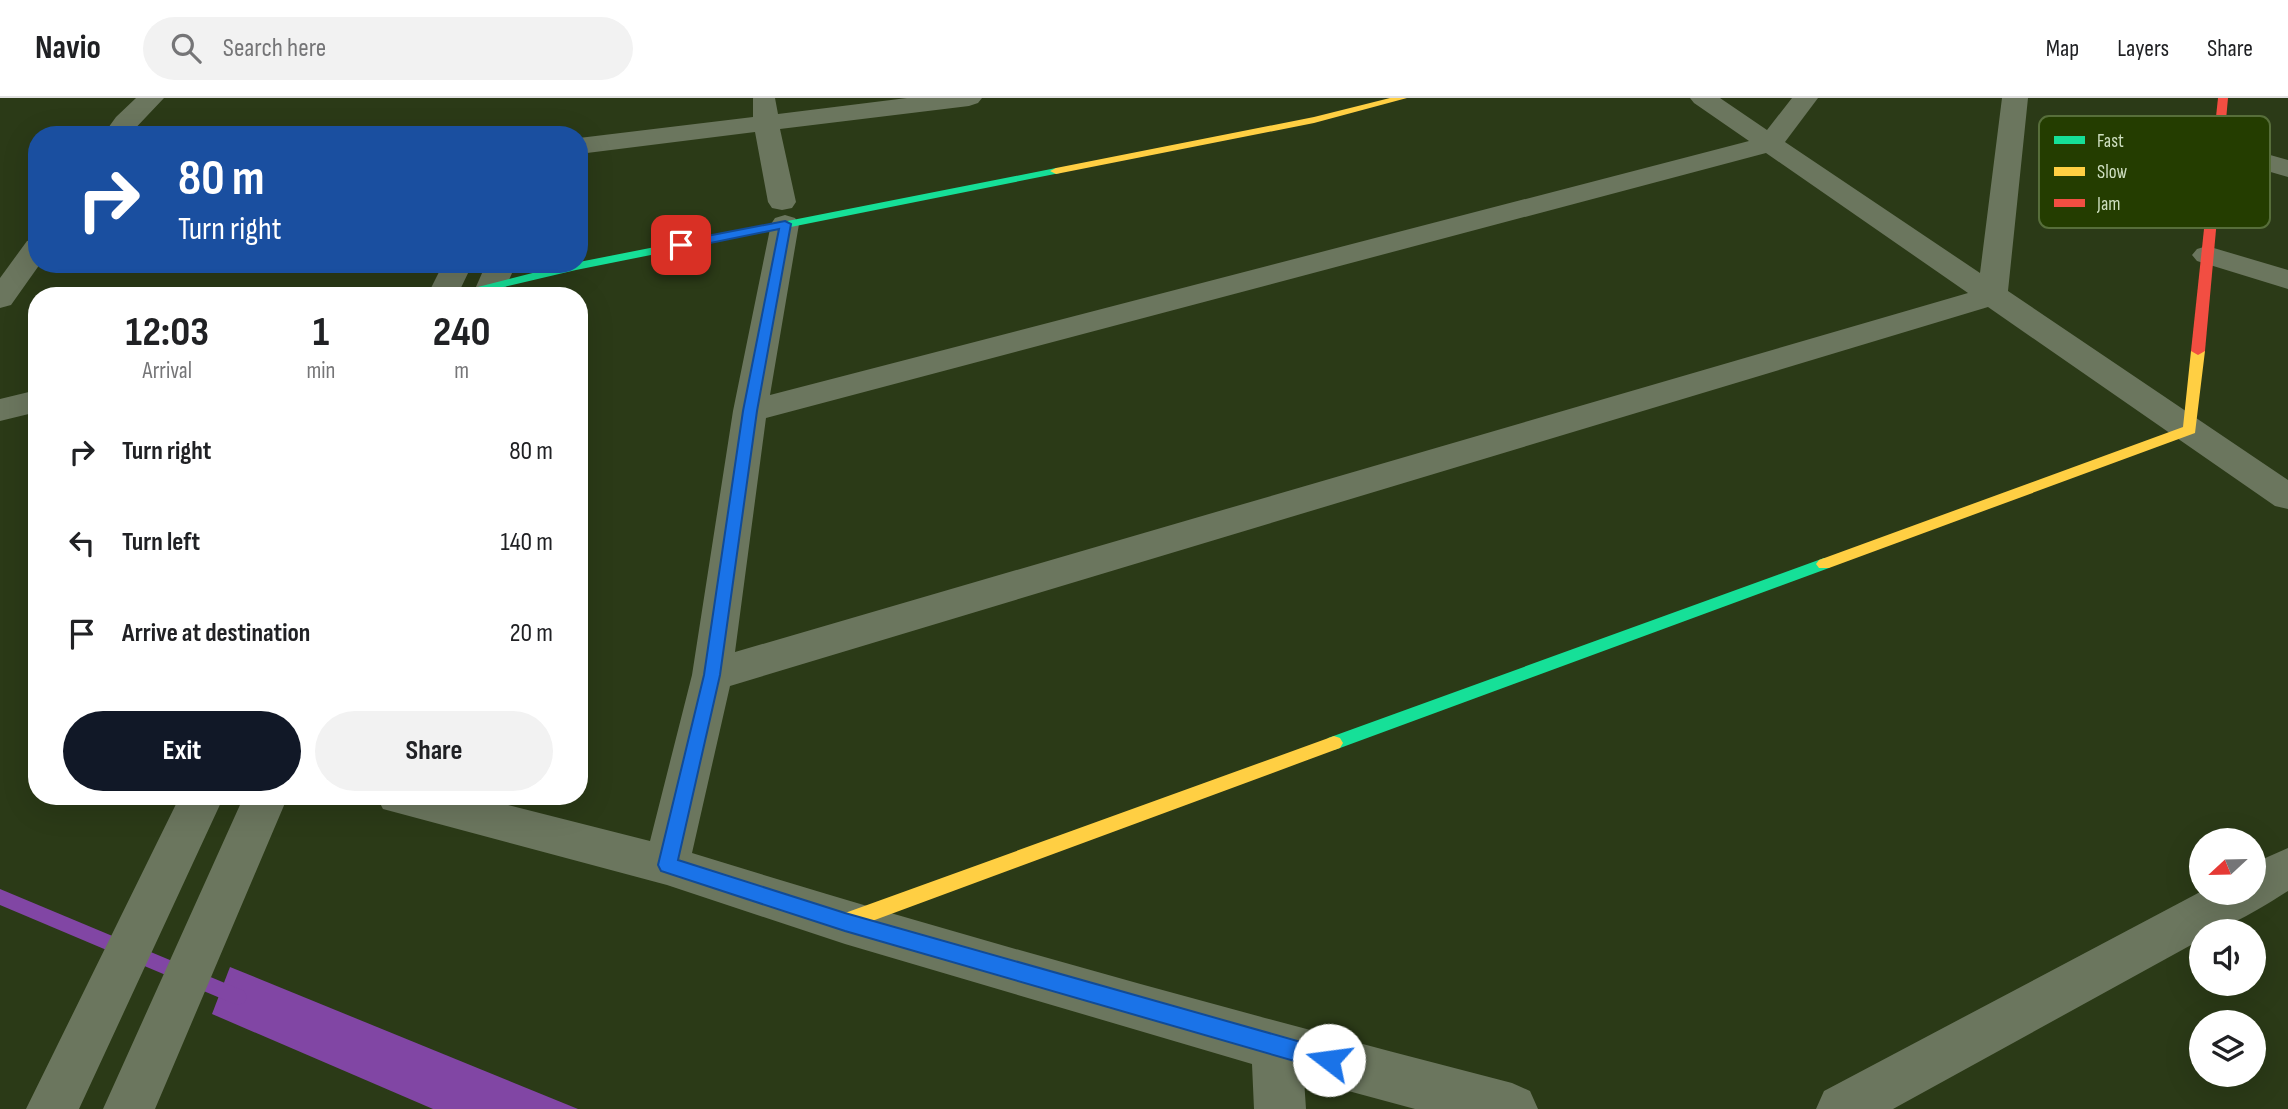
<!DOCTYPE html>
<style>
:root{--surface:#fff;--page:#f2f2f2;--text:#202124;--muted:#757577;--line:#e0e0e0;--accent:#111827}
body{margin:0;font-family:"Sofia Sans Condensed",sans-serif;background:var(--page);color:var(--text);height:100vh;display:flex;flex-direction:column;font-size:26px;white-space:nowrap}
*{box-sizing:border-box;margin:0}
p{font-size:23px;color:var(--muted)}
.icon{flex:none;width:38px;height:38px;fill:none;stroke:currentColor;stroke-width:2;stroke-linecap:round;stroke-linejoin:round}
.map{position:relative;flex:1;overflow:hidden}
.drawer{position:absolute;left:28px;top:189px;width:560px;height:518px;display:flex;flex-direction:column;background:var(--surface);border-radius:28px;box-shadow:0 7px 28px #0002}
.drawer>*{flex:none}
.guide{position:absolute;left:28px;top:28px;width:560px;height:147px;border-radius:28px;box-shadow:0 7px 28px #0002;background:#1a4fa0;color:#fff;overflow:hidden}
.needle{width:46px;rotate:248deg}
.controls{position:absolute;left:2189px;top:730px;display:grid;gap:14px}
.controls a{display:grid;place-items:center;width:77px;height:77px;border-radius:50%;background:var(--surface);box-shadow:0 7px 28px #0002;font-size:35px}
.pin{position:absolute;display:grid;place-items:center;width:60px;height:60px;color:#fff;margin:-30px;border-radius:14px;box-shadow:0 4px 10px #0006}
.me{position:absolute;width:77px;margin:-38px;rotate:285deg;stroke-linejoin:round;filter:drop-shadow(0 0 5px #0008)}
.turn{display:flex;align-items:center;gap:24px;height:147px;padding:0 35px;font-size:32px}
.turn .icon{width:91px;height:91px;stroke-width:2.5}
.turn b{display:block;font-size:49px;line-height:60px}
.eta{display:flex;justify-content:space-evenly;align-items:center;height:119px;text-align:center}
.eta b{font-size:42px;font-weight:700;line-height:49px}
.button{display:flex;gap:14px;margin-top:auto;padding:14px 35px}
.button a{flex:1;height:80px;border-radius:42px;background:var(--accent);color:#fff;font-size:28px;font-weight:700;line-height:80px;text-align:center}
.button a+a{background:var(--page);color:var(--text)}
ul{padding:0;list-style:none}
li{display:flex;align-items:center;gap:21px;height:91px;padding:0 35px}
li div{flex:1}
li b{display:block;font-size:26px}
li em{font-style:normal}
header{display:flex;align-items:center;gap:42px;box-sizing:border-box;height:98px;padding:0 35px;background:var(--surface);border-bottom:2px solid var(--line)}
header strong{font-size:33px}
nav{display:flex;gap:38px;margin-inline-start:auto;font-size:24px}
.search{width:490px;height:63px;background:var(--page);display:flex;align-items:center;gap:18px;box-sizing:border-box;padding:0 24px;border-radius:38px;color:var(--muted);font-size:26px}
.map>svg:first-child{display:block}
.water{fill:#8146a4}
.lines{fill:none;stroke-linecap:round;stroke-linejoin:round}
.stream{fill:#8146a4;fill-rule:evenodd}
.street{fill:#6b765e;fill-rule:evenodd}
.fast{fill:#16e098;fill-rule:evenodd}
.slow{fill:#ffcf43;fill-rule:evenodd}
.jam{fill:#f24e42;fill-rule:evenodd}
.route{fill:#1a73e8;stroke:#114b97;stroke-width:2}
.key{fill:#243d00;stroke:#576e3a;stroke-width:2}
.key-label{font-size:19px;fill:#cfdfc0}
</style>
<header>
<strong>Navio</strong>
<div class="search"><svg class="icon" aria-label="search" viewBox="0 0 24 24"><circle cx="10" cy="10" r="6"/><path d="M15 15l6 6"/></svg>Search here</div>
<nav><a>Map</a><a>Layers</a><a>Share</a></nav>
</header>
<div class="map">
<svg width="2288" height="1011" viewBox="0 0 2288 1011">
<rect width="100%" height="100%" fill="#2b3a17"/>
<path class="water" d="M230,869L578,1011H433L212,916Z"/>
<g class="lines">
<path class="stream" d="M0,791L244,893L247,899L244,905L238,907L232,905L0,807Z"/>
<path class="street" d="M136,0H164L129,37H103L116,19Z
M753,0H775L778,16L907,0H982L978,5L969,8L780,31L796,104L792,110L782,112L772,110L768,104L755,34L579,56V40L753,19Z
M1690,0H1720L1767,32L1792,0H1818L1785,44L1980,175L2002,0H2028L2008,193L2288,382V411L2275,408L1988,209L730,588L692,755C963,839 1237,914 1512,985L1530,993L1538,1011H1415L1304,981L1306,1011H1254L1252,966L845,846L667,787L383,711L376,698H473L650,743L692,577L733,313L771,126L775,120L785,117L795,120L799,126L770,297L1749,43L1694,5ZM1766,55L1968,195L735,554L766,320Z
M2231,46L2288,62V79L2222,60L2218,54L2222,48Z
M37,140V166H40L11,207L0,210V180L27,143Z
M2207,148L2288,172V191L2197,163L2192,157L2197,151Z
M443,166H467L470,171L457,198H427Z
M486,166H516L502,198H472Z
M37,292V314L0,323V301Z
M180,698H224L79,1011H26Z
M244,698H288L155,1011H103Z
M2288,750V793C2265,807 2227,833 2202,833V841L1893,1011H1816L1824,993L2202,793L2254,794V765Z"/>
<path class="fast" d="M1056,70L1060,71V75L576,172L466,198H443L568,166H579V164Z
M1824,460L1829,462L1832,466L1829,470L1340,650L1334,652L1328,650L1325,645L1328,640Z"/>
<path class="slow" d="M1390,0H1407L1314,25L1056,76L1050,73L1056,70L1314,19Z
M2198,249L2205,253L2195,335L1829,470H1819L1816,466L1819,462L2183,329L2191,253Z
M1334,638L1340,640L1343,645L1340,650L845,833L838,830L835,824L838,818L845,815Z"/>
<path class="jam" d="M2218,0H2228L2205,253L2198,257L2191,253Z"/>
</g>
<path class="route" d="M785,123L791,126L757,313L720,577L678,762L845,815L1329,952L1336,955L1339,962L1336,970L1329,973L845,833L661,773L658,767L704,577L743,313L779,131L681,151L675,147L681,143Z"/>
<rect x="2039" y="18" width="231" height="112" rx="10" class="key"/>
<rect x="2054" y="38" width="31" height="8" fill="#16e098"/>
<rect x="2054" y="69" width="31" height="9" fill="#ffcf43"/>
<rect x="2054" y="101" width="31" height="8" fill="#f24e42"/>
<g class="key-label">
<text x="2097" y="49">Fast</text>
<text x="2097" y="80">Slow</text>
<text x="2097" y="112">Jam</text>
</g>
</svg>
<div class="controls">
<a><svg class="needle" viewBox="-14 -14 28 28"><path d="M0-13l5 13h-10z" fill="#e53935"/><path d="M0 13l5-13h-10z" fill="#757577"/></svg></a>
<a><svg class="icon" aria-label="sound" viewBox="0 0 24 24"><path d="M4 9h4l5-4v14l-5-4H4zM17 9q2 3 0 6"/></svg></a>
<a><svg class="icon" aria-label="layers" viewBox="0 0 24 24"><path d="M12 4l9 5-9 5-9-5zM3 14l9 5 9-5"/></svg></a>
</div>
<div class="pin" style="left:681px;top:147px;background:#d93025"><svg class="icon" aria-label="arrive" viewBox="0 0 24 24"><path d="M6 21V4h12l-3 4 3 4H6"/></svg></div>
<svg class="me" style="left:1329px;top:962px" viewBox="-20 -20 40 40"><circle r="19" fill="#fff"/><path d="M0-13L10 11 0 6-10 11z" fill="#1a73e8"/></svg>
<div class="guide">
<div class="turn"><svg class="icon" aria-label="right" viewBox="0 0 24 24"><path d="M7 20v-9h11M14 6l5 5-5 5"/></svg><div><b>80 m</b>Turn right</div></div>
</div>
<section class="drawer">
<div class="eta">
<div><b>12:03</b><p>Arrival</p></div>
<div><b>1</b><p>min</p></div>
<div><b>240</b><p>m</p></div>
</div>
<ul>
<li><svg class="icon" aria-label="right" viewBox="0 0 24 24"><path d="M7 20v-9h11M14 6l5 5-5 5"/></svg><div><b>Turn right</b></div><em>80 m</em></li>
<li><svg class="icon" aria-label="left" viewBox="0 0 24 24"><path d="M17 20v-9H6M10 6l-5 5 5 5"/></svg><div><b>Turn left</b></div><em>140 m</em></li>
<li><svg class="icon" aria-label="arrive" viewBox="0 0 24 24"><path d="M6 21V4h12l-3 4 3 4H6"/></svg><div><b>Arrive at destination</b></div><em>20 m</em></li>
</ul>
<div class="button"><a>Exit</a><a>Share</a></div>
</section>
</div>
